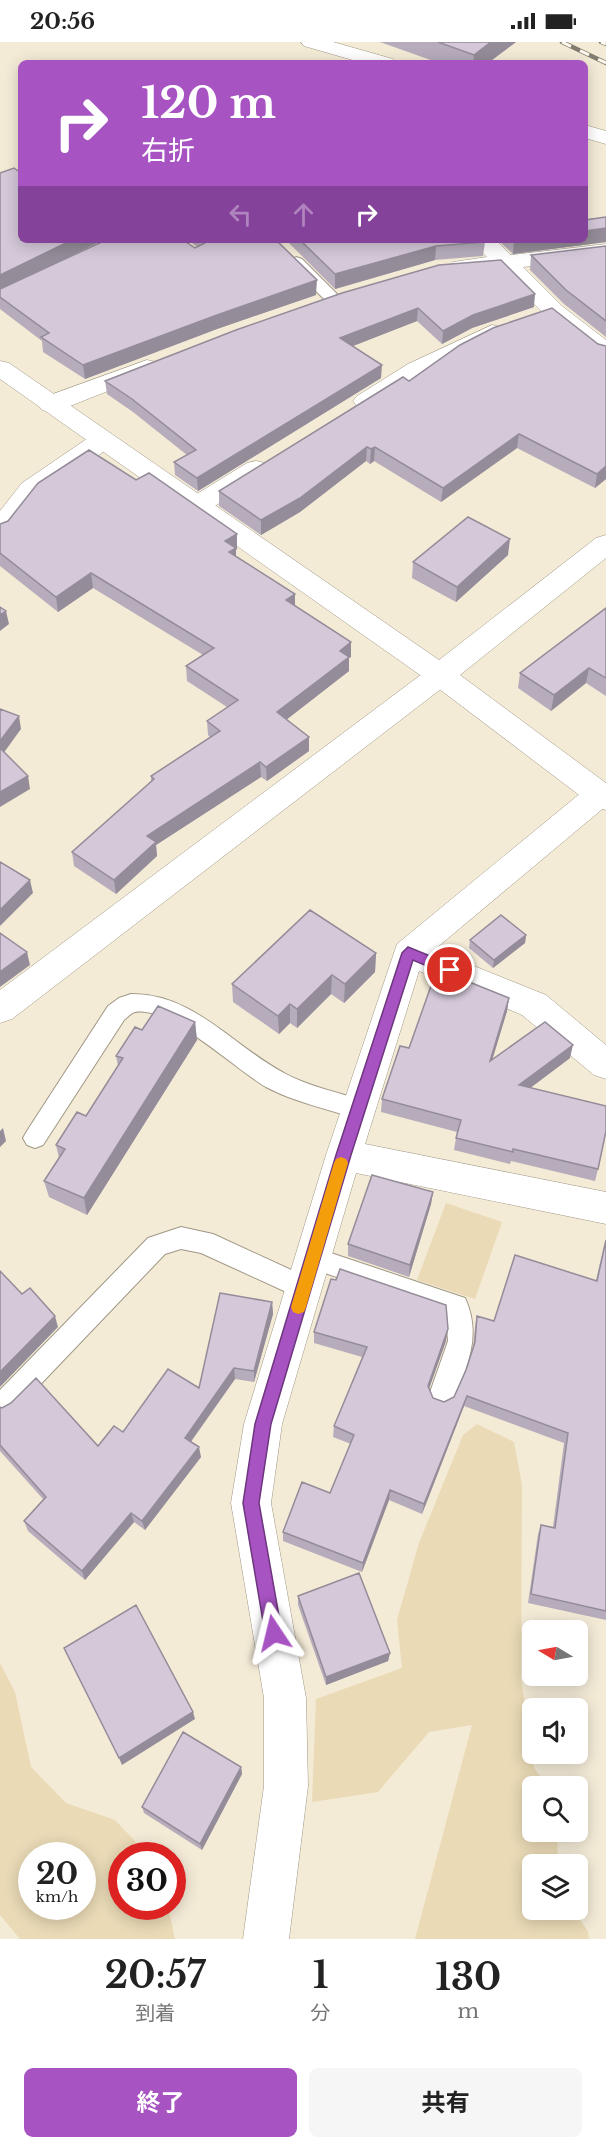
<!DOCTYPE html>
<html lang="ja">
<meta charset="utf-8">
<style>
:root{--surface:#fff;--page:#f6f6f6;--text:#222;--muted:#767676;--accent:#a753c2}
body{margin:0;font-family:"Libre Baskerville","Noto Sans JP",serif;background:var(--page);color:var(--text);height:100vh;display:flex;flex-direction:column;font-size:22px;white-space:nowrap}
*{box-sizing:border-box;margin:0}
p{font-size:20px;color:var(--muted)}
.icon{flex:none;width:33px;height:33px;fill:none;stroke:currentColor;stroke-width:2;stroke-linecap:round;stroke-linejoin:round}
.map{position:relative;height:1897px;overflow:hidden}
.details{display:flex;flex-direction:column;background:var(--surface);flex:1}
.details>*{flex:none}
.top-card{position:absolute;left:18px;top:18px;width:570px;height:183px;border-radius:9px;box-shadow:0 3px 15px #0003;background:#a753c2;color:#fff;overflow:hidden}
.needle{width:39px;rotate:280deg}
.controls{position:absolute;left:522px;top:1578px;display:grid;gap:12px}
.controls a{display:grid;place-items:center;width:66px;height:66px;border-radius:9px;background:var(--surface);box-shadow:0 3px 15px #0003;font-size:30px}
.speed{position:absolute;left:18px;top:1800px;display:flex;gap:12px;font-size:30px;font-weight:700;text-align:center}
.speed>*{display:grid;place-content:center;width:78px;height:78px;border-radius:50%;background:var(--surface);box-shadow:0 3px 15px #0003;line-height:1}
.speed small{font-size:15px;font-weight:400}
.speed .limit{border:9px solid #d22;background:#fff;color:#111}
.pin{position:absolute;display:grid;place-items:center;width:51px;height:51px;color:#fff;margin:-26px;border:3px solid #fff;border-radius:50%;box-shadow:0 2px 6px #0007}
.me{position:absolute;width:66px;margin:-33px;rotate:350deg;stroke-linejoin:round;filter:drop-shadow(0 0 4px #0008)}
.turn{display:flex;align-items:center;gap:21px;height:126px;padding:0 24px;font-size:27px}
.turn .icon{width:78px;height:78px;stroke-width:2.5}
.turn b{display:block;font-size:42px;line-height:51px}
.lanes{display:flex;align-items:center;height:57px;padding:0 24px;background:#0003;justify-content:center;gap:30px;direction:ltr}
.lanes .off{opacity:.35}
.eta{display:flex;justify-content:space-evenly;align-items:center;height:102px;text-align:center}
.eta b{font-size:36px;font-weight:700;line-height:42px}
.cta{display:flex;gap:12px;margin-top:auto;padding:12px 24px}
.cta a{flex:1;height:69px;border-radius:9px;background:var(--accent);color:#fff;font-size:24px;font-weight:700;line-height:69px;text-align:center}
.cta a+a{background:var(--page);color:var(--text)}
.status{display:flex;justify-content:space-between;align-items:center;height:42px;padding:0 30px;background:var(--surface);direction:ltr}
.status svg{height:16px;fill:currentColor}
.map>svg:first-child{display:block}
.green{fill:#eadab6;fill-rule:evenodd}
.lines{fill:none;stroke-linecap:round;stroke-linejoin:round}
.lane-casing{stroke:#9f9785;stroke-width:2}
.street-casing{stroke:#9f9785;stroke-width:1}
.secondary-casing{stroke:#9f9785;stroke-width:1}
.lane{fill:#fff;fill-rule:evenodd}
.street{fill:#fff;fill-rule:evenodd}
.secondary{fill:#fff;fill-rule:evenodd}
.rail-casing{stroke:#837d70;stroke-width:4.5}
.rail{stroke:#fef8ed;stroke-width:3;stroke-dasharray:10;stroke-linecap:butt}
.wall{fill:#b6acbb}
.shaded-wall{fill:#948c98}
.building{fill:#d4c8d9;stroke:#948c98;stroke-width:1.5}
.route{fill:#a753c2;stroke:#6d367e;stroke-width:1.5}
.slow{fill:#f59e0b}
</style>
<div class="status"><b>20:56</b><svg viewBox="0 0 49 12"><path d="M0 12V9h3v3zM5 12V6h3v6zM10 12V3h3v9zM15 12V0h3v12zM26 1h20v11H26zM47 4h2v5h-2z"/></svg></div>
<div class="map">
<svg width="606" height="1897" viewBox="0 0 606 1897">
<rect width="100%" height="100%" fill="#f4ebd7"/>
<path class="green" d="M446,1161L502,1180L475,1257L417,1238Z
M477,1382L514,1400L522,1443L521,1637L534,1726L547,1744H532V1790H557L558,1822H532V1868H573L588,1889L589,1897H415L472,1683L429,1690L378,1750L312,1760L316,1657L402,1626L397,1578L419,1501L463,1393Z
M0,1621L15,1650L31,1725L66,1761L115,1778L148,1813L122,1814V1864L168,1865L175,1897H20L0,1873ZM32,1814H82V1864H32Z"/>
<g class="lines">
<g class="lane-casing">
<path id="lane" d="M296,215L302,217L339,254L341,257L339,260H327L290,223L288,220Z
M131,952C193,951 233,1004 284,1031C309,1045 339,1050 366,1060L370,1067L366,1074L358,1077C328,1067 294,1060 266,1045C236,1028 170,964 135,970C131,971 128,975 124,978L43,1103L35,1106L27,1103L23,1096L27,1089L108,964L119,956Z
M181,1185L213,1192L313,1238L317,1246L313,1254L304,1258L295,1254L201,1211L181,1207L165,1212L14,1370L5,1374L0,1372V1348L148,1196Z
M313,1205L465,1256C483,1295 466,1328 450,1365L441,1369L432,1365L428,1356L448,1299L446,1272L304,1224L301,1216L304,1208Z"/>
</g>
<g class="street-casing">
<path id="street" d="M301,0H333L393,17L396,21H363L304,4Z
M585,83L606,89V102L585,96Z
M472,198H496L511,213L606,202V216L523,225L562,264L606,298V317L597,315L546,274L500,228L461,232L453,230L449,225L453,220L487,215Z
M492,283L501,285L504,290L501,295L426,332L375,364L366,367L357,364L353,359L357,354L408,322Z
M147,318L156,320L159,325L156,330L60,368L51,370L42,368L38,362L42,356Z
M103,390L112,392L116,398L112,404L40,453L9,493L0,496V469L22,441L94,392Z
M256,419L265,421L269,427L265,433L205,470L196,473L187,470L183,464L187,458L247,421Z
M440,623L450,626L454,633L450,640L12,977L0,981V948L430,626Z
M599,742L606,744V764L434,908L546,953L606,1003V1037L594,1033L522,973L419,929L365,1102L606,1150V1182L356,1131L282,1382L271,1461L306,1656L308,1744L289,1897H243L264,1744V1656L231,1461L244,1382L326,1113L397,902L588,745Z"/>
</g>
<g class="secondary-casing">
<path id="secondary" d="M0,319L9,321L439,618L596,496L606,493V516L460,633L606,741V768L595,765L430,640L0,337Z"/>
</g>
<use href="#lane" class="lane"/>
<use href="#street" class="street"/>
<use href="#secondary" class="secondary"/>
<g class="rail-casing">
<path id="rail" d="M562,0L606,21
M601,0L606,2"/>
</g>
<use href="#rail" class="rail"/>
</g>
<path class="wall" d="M380,0H516L488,21H439Z
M0,131L21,198H103L58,220L195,206L197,205L188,198H276L316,253L217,287L85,337L43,310L42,299L0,267Z
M606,175V200L513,212L498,198H585Z
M286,198H483L485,200L483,214L435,218L335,247Z
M606,204V295L564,262L530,228L531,213Z
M342,251L534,265L472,286L442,302L417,279L353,304L381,336L198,449L175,433L174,420L187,413L133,370L107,352L105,339Z
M598,302L606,304V437L595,446L517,406L441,460L374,419L370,422L366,419L300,470L261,493L219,464V449L409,339Z
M0,482L237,507L236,508V515L295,552V564L351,615L349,616V629L286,678L309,709L267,739L261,735L156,803L157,814L116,852L74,824L72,810L151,740V734L211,696L208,693L207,679L227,665L187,639L186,624L203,613L93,546L58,570L0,524Z
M508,513L456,560L412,536L413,520Z
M606,566V654L586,641L551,669L518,646L520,631Z
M526,893L525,901L493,926L469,906L470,898Z
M376,911L375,930L344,961L331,952L297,986L290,981L279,992L233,960L232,942Z
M509,956L507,969L492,1018L570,1016L530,1046L598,1127L595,1139L511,1119L510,1122L454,1108L457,1090L381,1070L382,1057L409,1006Z
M195,980L197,998L87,1173L49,1155L44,1139L59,1116L56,1103L86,1074L118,1024L116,1014L142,988Z
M433,1150L431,1162L409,1235L348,1214V1202Z
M606,1197V1578L528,1561L538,1492L541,1483L553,1485L564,1401L464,1364L422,1472L389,1458L362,1530L283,1499V1490L330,1451L351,1402L333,1395L334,1384L362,1315L314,1301V1290L446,1299L429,1347L433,1356L444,1360L454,1355L466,1328L473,1306L475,1285L477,1274L494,1279L596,1238L603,1208Z
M272,1260L273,1272L254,1340L235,1337L191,1400L201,1415L145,1488L134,1480L85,1538L28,1489L24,1479L43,1457L0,1409V1365L98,1404L123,1390L199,1346Z
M298,1554L390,1611L388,1619L326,1643L298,1563Z
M241,1725L242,1732L202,1808L144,1771L142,1765Z"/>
<path class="shaded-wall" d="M491,0H516L488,21H473L474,13Z
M606,186V200L513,212L514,198H585V189Z
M72,198H103L0,249V233Z
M436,204L435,218L335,247V232Z
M317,238L316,253L217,287L85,337L83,323L217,273Z
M535,252L534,265L472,286L442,302L443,289L473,273Z
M418,266L417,279L340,309V296Z
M382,323L381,336L198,449L197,436Z
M519,392L517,406L441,460L443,446Z
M367,405L366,419L300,470L261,493V478Z
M375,405L374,419L370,422L371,407Z
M606,424V437L595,446L597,432Z
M237,492V507L236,508V521L230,525L225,499Z
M510,497L508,513L456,560L457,545Z
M91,531L93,546L58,570L56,555Z
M295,552V567L286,558Z
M6,569L9,582L0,589V573Z
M351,600V615L349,616V629L277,685V670L340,609Z
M589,626L586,641L551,669L554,653Z
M19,674L21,687L0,716V699Z
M309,695V709L267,739L266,725Z
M260,720L261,735L156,803L157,814L116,852L114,838L147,794Z
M28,734L30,747L0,765V750Z
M30,838L33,851L0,884V868Z
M526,893L525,901L493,926L494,918Z
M27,910L30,923L0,945V930Z
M376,911L375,930L344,961L345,942Z
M332,933L331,952L297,986V967Z
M509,956L507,969L488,1032L490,1019Z
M290,962V981L279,992L278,974Z
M195,980L197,998L87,1173L84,1156Z
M573,1003L570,1016L517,1056L519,1043Z
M3,1086L6,1099L0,1105V1089Z
M433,1150L431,1162L409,1235L410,1223Z
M272,1260L273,1272L254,1340V1329Z
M55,1274L58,1285L0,1345V1330Z
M448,1287L446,1299L426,1355L428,1344Z
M234,1326L235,1337L186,1406L185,1396Z
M467,1354L464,1364L422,1472L424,1462Z
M199,1405L201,1415L145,1488L142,1479Z
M390,1448L389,1458L362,1530L363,1521Z
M131,1471L134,1480L85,1538L82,1529Z
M390,1611L388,1619L326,1643V1635Z
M193,1670L195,1677L122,1723L119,1716Z
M241,1725L242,1732L202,1808L200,1802Z"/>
<path class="building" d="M438,0H491L474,13Z
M14,126L21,131V198H72L0,233V131Z
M606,175V186L585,189V178Z
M106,198H183L195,206L205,201L206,198H276L317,238L217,273L83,323L41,295L49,291L0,255V247Z
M300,198H483L485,200L436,204L335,232Z
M606,204V279L566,248L531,213Z
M501,218L535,252L473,273L443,289L418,266L340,296L382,323L197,436L174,420L196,408L132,357L105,339L236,288L342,251L439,223Z
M552,266L598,302L606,304V424L597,432L519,392L443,446L375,405L371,407L367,405L300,456L261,478L219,449L403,335L409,339L460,303L493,286Z
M89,408L136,438L149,431L237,492L225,499L236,506L229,510L295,552L286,558L351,600L340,609L349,615L277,670L309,695L266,725L260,720L147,794L156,800L114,838L72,810L154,737L151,734L220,689L207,679L238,658L186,624L214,606L91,531L56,555L0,511V482L8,479L38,441Z
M468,475L510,497L457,545L413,520Z
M0,565L6,569L0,573Z
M606,566V636L589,626L554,653L520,631Z
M0,667L19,674L0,699Z
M0,706L28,734L0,750Z
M0,820L30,838L0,868Z
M310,868L376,911L345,942L332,933L297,967L290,962L278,974L232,942Z
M501,873L526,893L494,918L470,898Z
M0,891L27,910L0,930Z
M437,927L509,956L490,1019L545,980L573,1003L519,1043L606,1064V1089L598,1127L513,1107V1110L456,1096L461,1078L382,1057L400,1004L409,1006Z
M158,964L195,980L84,1156L44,1139L65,1107L56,1103L77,1070L86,1074L123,1016L116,1014L135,985L142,988Z
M372,1133L433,1150L410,1223L348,1202Z
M606,1198V1569L531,1552L541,1483L555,1486L568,1391L467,1354L424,1462L390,1448L363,1521L283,1490L302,1440L330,1451L354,1393L334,1384L367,1305L314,1290L331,1237L336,1238L340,1227L446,1263L448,1287L428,1344L433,1356L444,1360L454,1355L466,1328L475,1300L477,1274L494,1279L515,1213L597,1239Z
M0,1229L22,1252L30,1246L55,1274L0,1330Z
M220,1251L272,1260L254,1329L234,1326L185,1396L199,1405L142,1479L131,1471L82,1529L24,1479L46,1455L0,1403V1365L2,1366L11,1361L36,1336L98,1404L114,1384L123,1390L168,1327L199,1346Z
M359,1531L390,1611L326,1635L298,1554Z
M136,1563L193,1670L119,1716L64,1606Z
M183,1690L241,1725L200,1802L142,1765Z"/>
<path class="route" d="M408,905L455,924L457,928L450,934L413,918L351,1113L271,1382L259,1461L282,1591L280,1597L274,1600L268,1597L265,1591L243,1461L255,1382L336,1113L402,911Z"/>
<path class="slow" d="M341,1115L346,1117L348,1121L306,1265L304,1270L298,1272L293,1270L291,1265L334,1121L336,1117Z"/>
</svg>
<div class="controls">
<a><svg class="needle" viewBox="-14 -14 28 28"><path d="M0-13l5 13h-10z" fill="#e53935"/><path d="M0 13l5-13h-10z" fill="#767676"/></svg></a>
<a><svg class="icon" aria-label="sound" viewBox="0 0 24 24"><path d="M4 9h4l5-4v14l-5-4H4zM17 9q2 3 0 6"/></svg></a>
<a><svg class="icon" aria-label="search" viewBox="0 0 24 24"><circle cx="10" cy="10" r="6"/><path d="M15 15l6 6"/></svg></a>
<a><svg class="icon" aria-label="layers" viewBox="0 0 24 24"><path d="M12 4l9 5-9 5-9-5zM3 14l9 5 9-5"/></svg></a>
</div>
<div class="speed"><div>20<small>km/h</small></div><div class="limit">30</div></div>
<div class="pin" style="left:450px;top:928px;background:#d93025"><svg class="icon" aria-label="arrive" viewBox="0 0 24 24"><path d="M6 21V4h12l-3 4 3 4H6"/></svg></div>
<svg class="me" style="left:274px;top:1591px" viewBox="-20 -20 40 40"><path d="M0-17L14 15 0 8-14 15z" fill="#a753c2" stroke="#fff" stroke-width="4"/></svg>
<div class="top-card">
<div class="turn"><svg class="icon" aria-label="right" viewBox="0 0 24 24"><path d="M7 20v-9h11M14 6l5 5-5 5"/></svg><div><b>120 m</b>右折</div></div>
<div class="lanes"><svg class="icon off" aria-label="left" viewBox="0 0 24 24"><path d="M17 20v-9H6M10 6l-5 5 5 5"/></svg><svg class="icon off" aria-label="ahead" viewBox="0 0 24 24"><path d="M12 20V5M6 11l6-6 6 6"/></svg><svg class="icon" aria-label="right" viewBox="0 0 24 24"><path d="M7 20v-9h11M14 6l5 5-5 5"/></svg></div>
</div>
</div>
<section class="details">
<div class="eta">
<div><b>20:57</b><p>到着</p></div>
<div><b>1</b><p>分</p></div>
<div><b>130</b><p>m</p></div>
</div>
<div class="cta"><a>終了</a><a>共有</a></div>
</section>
